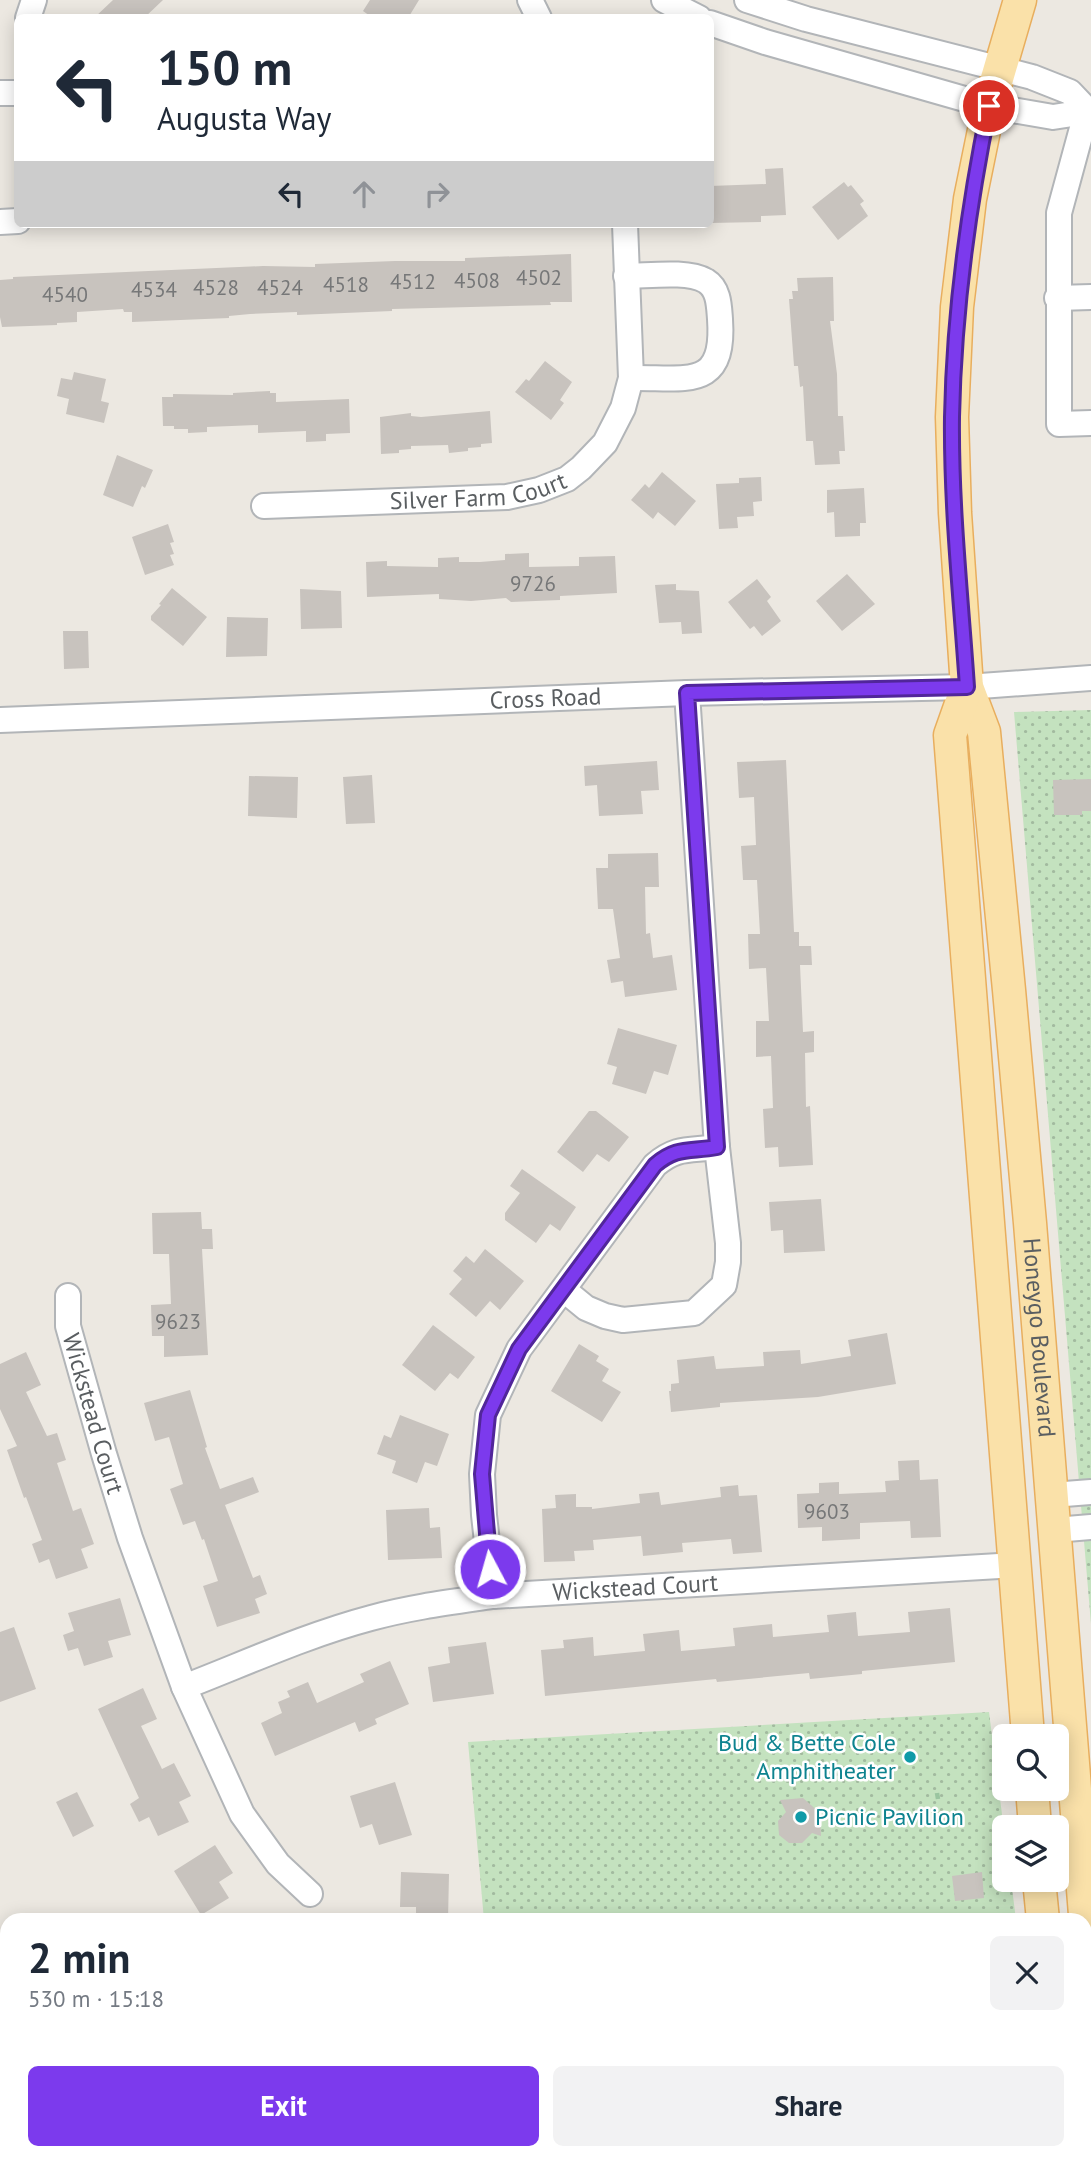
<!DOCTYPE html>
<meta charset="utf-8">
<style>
:root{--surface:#fff;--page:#f2f2f3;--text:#1f2937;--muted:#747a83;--accent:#7c3aed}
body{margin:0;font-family:"PT Sans",sans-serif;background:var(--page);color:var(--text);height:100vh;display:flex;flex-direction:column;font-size:26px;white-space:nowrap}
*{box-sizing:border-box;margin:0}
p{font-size:23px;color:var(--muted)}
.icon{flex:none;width:38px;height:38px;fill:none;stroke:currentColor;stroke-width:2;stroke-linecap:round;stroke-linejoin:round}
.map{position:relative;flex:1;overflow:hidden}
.drawer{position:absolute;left:0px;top:1913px;width:1092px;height:247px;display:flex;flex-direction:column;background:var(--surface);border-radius:21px 21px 0 0;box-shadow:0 4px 18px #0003}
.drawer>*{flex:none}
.hud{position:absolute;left:14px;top:14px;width:700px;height:214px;border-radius:10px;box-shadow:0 4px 18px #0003;background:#fff;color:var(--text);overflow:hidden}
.fabs{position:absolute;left:992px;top:1724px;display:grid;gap:14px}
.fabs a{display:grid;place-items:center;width:77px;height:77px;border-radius:10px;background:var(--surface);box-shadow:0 4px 18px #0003;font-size:35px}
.pin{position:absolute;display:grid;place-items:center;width:60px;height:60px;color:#fff;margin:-30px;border:4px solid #fff;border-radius:50%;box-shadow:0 2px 7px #0007}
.me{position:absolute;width:77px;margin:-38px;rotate:354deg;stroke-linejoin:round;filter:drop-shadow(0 0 5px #0008)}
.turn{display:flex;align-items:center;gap:24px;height:147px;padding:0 28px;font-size:32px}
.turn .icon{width:91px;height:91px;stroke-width:2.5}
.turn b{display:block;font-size:49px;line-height:60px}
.lanes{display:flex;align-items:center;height:66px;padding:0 28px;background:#0003;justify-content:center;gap:35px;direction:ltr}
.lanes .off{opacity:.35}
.round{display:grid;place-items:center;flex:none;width:74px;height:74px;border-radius:10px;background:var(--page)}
.headline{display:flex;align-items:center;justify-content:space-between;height:119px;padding:0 28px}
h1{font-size:42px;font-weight:700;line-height:52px}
.cta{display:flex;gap:14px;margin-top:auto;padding:14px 28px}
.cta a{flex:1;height:80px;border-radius:10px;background:var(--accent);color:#fff;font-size:28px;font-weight:700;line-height:80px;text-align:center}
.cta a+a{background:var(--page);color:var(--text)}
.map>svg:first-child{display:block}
.park{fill:url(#park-dots)}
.building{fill:#c8c3be}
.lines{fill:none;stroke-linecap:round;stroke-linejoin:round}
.minor-casing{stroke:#b2b5b8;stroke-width:28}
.major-casing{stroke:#e8ae5e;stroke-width:35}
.path{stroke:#9ac5a0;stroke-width:4.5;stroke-dasharray:7 3.5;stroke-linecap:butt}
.minor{stroke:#fff;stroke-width:24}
.major{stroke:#fae1a9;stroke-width:32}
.route-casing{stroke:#51269a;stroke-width:18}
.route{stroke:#7c3aed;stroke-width:12}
.culture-dot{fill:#0f9aa8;stroke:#fff;stroke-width:2.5}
.labels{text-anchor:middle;stroke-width:5;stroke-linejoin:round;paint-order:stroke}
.number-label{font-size:21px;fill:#767778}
.street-label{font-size:24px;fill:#5a5e61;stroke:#fff}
.culture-label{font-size:24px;fill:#0d838f;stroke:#fff;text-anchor:end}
</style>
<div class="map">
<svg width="1091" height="2158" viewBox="0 0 1091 2158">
<defs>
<pattern id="park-dots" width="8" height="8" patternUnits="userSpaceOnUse" patternTransform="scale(1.75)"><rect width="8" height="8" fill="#c4e2bf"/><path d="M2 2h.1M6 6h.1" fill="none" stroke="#a2ba9f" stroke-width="1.8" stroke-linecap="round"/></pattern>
</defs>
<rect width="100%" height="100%" fill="#ece8e1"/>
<path class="park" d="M1091,710V1624L1014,712Z
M989,1712L1004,1830V1880H1011L1016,1920H484L468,1742Z"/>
<path class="building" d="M113,0H163L144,18H94Z
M370,0H419L408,18H373L363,11Z
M783,168L786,215L761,216V222L710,223V186L766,184L765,169Z
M844,182L848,187L851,185L864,201L860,204L868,216L838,240L812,207Z
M571,254L572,302H550L551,305L392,309V311L297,315V312L250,314L229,316V318L132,322V312H124L123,309L77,312V322L57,323V325L2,327L0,317V280L13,279V277L263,266L315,267V264L395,261H465V258Z
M833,277L834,321H830L837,374L838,416H843L845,451H839L840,464L815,465L813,441H806L803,386L800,387L798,366H794L789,299H793L792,291H798L797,278Z
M545,361L572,382L560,400L564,403L551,420L515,392L526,379L529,381Z
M74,372L106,379L101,401L109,403L104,423L66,414L69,399L57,396L61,378L72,380Z
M270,391V393H276V402L349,399L350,433L326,434V441L306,442V431L258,433V425L207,427V432L188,433V429H174V426H163L162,397H173V394L233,395V393Z
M490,411L492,443L481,444V447L468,448V451L449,453L448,445L411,446V449L399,450V453L381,454L380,417L411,413V416L421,417Z
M117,455L153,470L145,488L142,486L133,507L103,495Z
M662,472L696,501L675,526L658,512L653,519L631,500L645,484L649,488Z
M761,477L762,501L753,502L754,516L737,517L738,528L719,529L716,484L739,483V478Z
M864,488L866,523H860V536L835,537L834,512L827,513V490Z
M168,524L174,542L170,543L174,554L170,555L174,565L145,575L132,537Z
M529,553V567L579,566V557L615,556L617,593L560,596V600L511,602L506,598L471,601L439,599V594L367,597L366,562L387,561V566L438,567V558L459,557V562H480L505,560V554Z
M847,574L875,604L842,631L816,601Z
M757,579L771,597L767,601L781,621L762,636L754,626L750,629L728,602Z
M676,584V590L699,591L702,633L682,634L681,622L659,623L655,585Z
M172,588L207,617L183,646L151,620V616L161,605L159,604Z
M300,589L341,591L342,628L301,629Z
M227,617L268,618L267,656L226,657Z
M63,631H88L89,668L64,669Z
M786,760L794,932H799V946H811L812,965H800L803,1032L814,1031V1052L805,1053L806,1107L810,1106L813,1165L779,1167L778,1147L765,1148L763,1109L773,1108L771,1056L756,1057V1021H769L766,968L749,969L748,934H760L757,880H743L741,846L756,845L754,797L739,798L737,762Z
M657,761L659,790L641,791L643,814L599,816L597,785L585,786L584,766Z
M372,775L375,823L346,824L343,777Z
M249,776L298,777L297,818L248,816Z
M1091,779V811H1082V815H1054L1053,780Z
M658,853L659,887H645L646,934L650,933L653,958L672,955L677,990L625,997L623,981L611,983L607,960L620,958L613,909H598L596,868H608V854Z
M618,1028L677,1045L668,1075L654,1071L646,1094L612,1084L617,1067L607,1064Z
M589,1111H596L629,1137L609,1162L597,1154L583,1172L557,1152Z
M522,1169L576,1207L560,1231L550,1224L536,1243L505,1220V1213L520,1193L510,1186Z
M821,1199L825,1251L784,1253L783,1230L771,1231L769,1202Z
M201,1212L202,1229H212L213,1249H202L208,1355L164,1357V1336H152L151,1305L171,1304L169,1254H153L152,1213Z
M485,1249L524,1281L500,1310L490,1301L476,1317L449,1294L462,1279L453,1271L466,1256L474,1263Z
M433,1325L475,1357L458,1379L450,1373L435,1391L402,1365Z
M887,1333L896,1384L818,1397L720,1403V1407L671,1412L669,1391H671V1384L679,1383L677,1360L714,1356L716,1369L764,1366L763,1352L800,1350L801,1364L851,1356L848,1340Z
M579,1344L599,1356L596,1361L609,1369L602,1381L621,1392L602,1422L551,1391Z
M26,1352L41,1385L26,1392L47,1436L57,1433L66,1460L57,1463L73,1511L81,1508L94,1544L81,1549L88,1568L56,1579L49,1559L39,1563L32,1544L42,1540L26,1497L24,1498L7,1450L17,1446L0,1409V1364Z
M190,1390L207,1447L205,1448L220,1489L253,1477L259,1492L225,1505L253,1578L260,1575L267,1594L255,1599L260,1613L217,1627L203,1586L218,1581L204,1539L202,1540L195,1521L183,1525L170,1489L183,1484L169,1437L155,1441L144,1403Z
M400,1415L449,1434L437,1466L425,1462L417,1483L392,1473L396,1461L377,1454L384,1435L391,1438Z
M919,1460L920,1480L938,1479L941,1537L911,1538L910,1521L860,1523V1539L822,1541V1527L798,1528L797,1494L819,1493V1483L839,1482V1494L886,1492L885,1481L899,1480L898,1461Z
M738,1485L739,1496L757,1495L762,1552L733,1554L731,1539L682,1543L683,1552L643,1556L641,1536L593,1540L594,1550L574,1551L575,1561L544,1562L542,1509L556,1508L555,1495L576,1494V1507H592V1509L640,1503L639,1494L659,1492L661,1505L721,1497L720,1487Z
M429,1508L430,1528L440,1527L442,1558L388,1560L386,1510Z
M120,1598L131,1635L108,1641L113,1657L84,1666L78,1648L68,1651L63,1635L74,1631L68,1613Z
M950,1608L955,1662L862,1671V1674L810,1679L809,1673L717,1682L716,1679L545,1696L541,1650L564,1648L563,1640L593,1637L594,1656L645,1651L643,1634L679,1630L681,1651L735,1646L733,1628L772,1624L773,1637L829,1632L827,1615L856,1612L858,1636L910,1632L908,1612Z
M14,1627L36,1689L0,1702V1632Z
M486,1642L494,1694L433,1702L428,1667L450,1663L448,1647Z
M390,1661L409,1704L375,1719L377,1724L359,1732L355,1722L275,1756L261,1723L282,1713L278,1702L290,1697L287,1691L308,1682L317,1703L364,1682L360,1674Z
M143,1688L157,1719L141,1726L162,1769L174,1763L191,1796L179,1802L189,1822L158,1836L149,1817L139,1822L130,1804L139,1798L98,1709Z
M395,1782L412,1835L379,1845L372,1824L360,1828L350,1796Z
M77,1792L94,1826L73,1837L56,1802Z
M803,1798L820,1813L821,1836L812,1833L802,1843H789L779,1835L778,1821L786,1812L780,1800Z
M215,1845L233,1873L219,1882L229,1898L201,1915L174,1871Z
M401,1872L449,1874L448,1920H416V1907H400Z
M982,1872L984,1898L955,1901L952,1876Z"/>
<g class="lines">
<g class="minor-casing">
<g id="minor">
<path d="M530,0L539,18"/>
<path d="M664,0L699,18"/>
<path d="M747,0L806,19L1032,77L1070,92L1087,110"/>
<path d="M28,18L34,0"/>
<path d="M710,23L765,42L989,106L1053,117L1091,111"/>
<path d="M0,93H18"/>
<path d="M1087,110L1059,213V424L1091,423"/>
<path d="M0,222L18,221"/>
<path d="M626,276C648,276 687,270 706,281C719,289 719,306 720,319C725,391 687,377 631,378"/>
<path d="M1057,298L1091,297"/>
<path id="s1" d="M264,506L507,497L539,490L567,479L581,468L605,443L623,408L631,378L625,224"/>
<path id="s2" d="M0,720L687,693L967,687L1091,678"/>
<path d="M564,1290L586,1308L605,1316L623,1320L694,1313L724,1285L728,1262V1243L717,1147L687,693"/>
<path id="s3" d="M68,1296V1326L104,1454L130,1538L184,1687L242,1814L278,1864L310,1894"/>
<path d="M1052,1495L1091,1492"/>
<path d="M1055,1530L1091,1527"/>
<path d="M493,1596L484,1515L482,1474L488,1415L519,1349L655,1165C677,1146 690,1151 717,1147"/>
<path id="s4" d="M184,1687C246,1663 307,1635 371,1618C411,1607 452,1602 493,1596L1016,1565"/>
<path d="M0,2131L7,2141"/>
<path d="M791,2152V2158"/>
</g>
</g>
<g class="major-casing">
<g id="major">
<path id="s5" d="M1020,0L989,106L970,199L957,307L952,417L955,513L967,687L984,732L1009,990L1030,1223L1091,1990"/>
<path d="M967,687L950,735L1028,1736"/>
<path d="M1032,1788L1035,1827"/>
<path d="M1039,1880L1043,1920"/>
<path d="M1059,2152V2158"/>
</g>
</g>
<path class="path" d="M937,1793L938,1799"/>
<use href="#minor" class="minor"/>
<use href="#major" class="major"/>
</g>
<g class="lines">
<g class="route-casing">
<path id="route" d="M490,1569L482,1474L488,1415L519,1349L655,1165C677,1146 690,1152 717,1147L687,693L967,687C961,598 951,507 952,417C954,311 968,209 989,106"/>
</g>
<use href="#route" class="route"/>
</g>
<g class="culture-dot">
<circle cx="910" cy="1757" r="7"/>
<circle cx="801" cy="1817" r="7"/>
</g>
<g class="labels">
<g class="number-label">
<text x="539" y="285">4502</text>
<text x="477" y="288">4508</text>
<text x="413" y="289">4512</text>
<text x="346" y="292">4518</text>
<text x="216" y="295">4528</text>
<text x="280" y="295">4524</text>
<text x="154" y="297">4534</text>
<text x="65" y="302">4540</text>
<text x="533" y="591">9726</text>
<text x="178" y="1329">9623</text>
<text x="827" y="1519">9603</text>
</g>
<g class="street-label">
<text dy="8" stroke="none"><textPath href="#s1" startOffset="215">Silver Farm Court</textPath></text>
<text dy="8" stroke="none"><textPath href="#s2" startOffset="546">Cross Road</textPath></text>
<text dy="8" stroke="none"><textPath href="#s5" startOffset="1351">Honeygo Boulevard</textPath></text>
<text dy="8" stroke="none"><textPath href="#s3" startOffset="121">Wickstead Court</textPath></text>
<text dy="8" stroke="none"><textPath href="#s4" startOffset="466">Wickstead Court</textPath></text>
</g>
<g class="culture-label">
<text x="896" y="1751">Bud &amp; Bette Cole<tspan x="896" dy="28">Amphitheater</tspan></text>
<text x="815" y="1825" text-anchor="start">Picnic Pavilion</text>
</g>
</g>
</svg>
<div class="fabs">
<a><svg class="icon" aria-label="search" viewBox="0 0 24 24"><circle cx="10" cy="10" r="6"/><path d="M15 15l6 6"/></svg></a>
<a><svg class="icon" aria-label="layers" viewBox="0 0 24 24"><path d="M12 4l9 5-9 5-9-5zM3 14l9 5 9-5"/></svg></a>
</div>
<div class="pin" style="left:989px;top:106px;background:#d93025"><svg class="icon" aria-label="arrive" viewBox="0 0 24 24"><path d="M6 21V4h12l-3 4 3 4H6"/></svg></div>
<svg class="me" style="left:490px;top:1569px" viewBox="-20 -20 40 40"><circle r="17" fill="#7c3aed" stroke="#fff" stroke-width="3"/><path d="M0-11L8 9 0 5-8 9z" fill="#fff"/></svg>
<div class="hud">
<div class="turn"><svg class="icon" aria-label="left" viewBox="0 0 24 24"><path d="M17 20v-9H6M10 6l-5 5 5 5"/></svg><div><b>150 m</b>Augusta Way</div></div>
<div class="lanes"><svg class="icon" aria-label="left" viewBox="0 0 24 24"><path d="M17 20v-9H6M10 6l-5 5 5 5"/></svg><svg class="icon off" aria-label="ahead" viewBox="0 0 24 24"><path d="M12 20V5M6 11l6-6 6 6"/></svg><svg class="icon off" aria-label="right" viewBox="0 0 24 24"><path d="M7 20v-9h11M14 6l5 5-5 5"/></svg></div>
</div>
<section class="drawer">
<div class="headline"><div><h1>2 min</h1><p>530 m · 15:18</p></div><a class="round"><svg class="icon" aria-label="close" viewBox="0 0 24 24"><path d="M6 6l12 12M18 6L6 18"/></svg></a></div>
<div class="cta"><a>Exit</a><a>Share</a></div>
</section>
</div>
